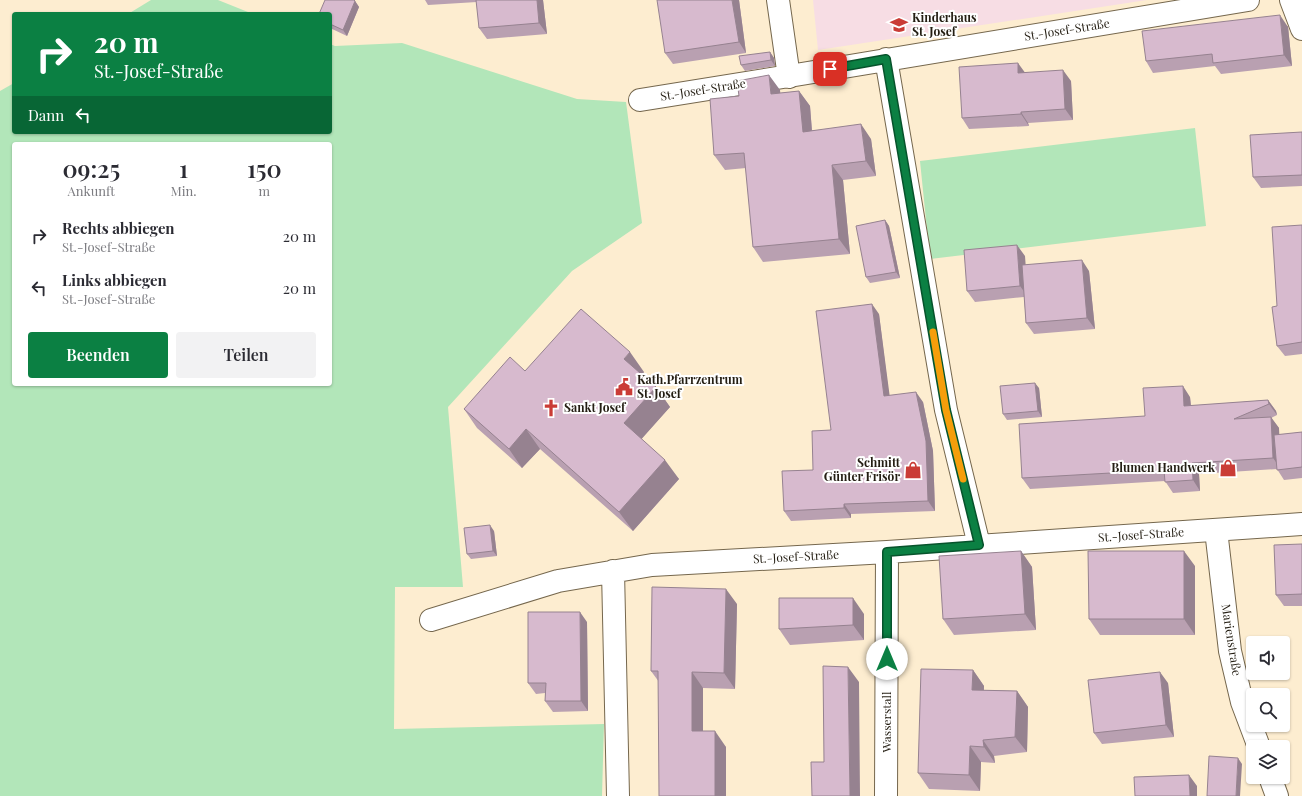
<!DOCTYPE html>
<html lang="de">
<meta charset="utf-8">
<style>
:root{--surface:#fff;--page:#f2f2f3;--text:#2b2b33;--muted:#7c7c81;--accent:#0b8043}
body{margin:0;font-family:"Playfair Display",serif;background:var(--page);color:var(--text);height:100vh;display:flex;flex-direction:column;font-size:15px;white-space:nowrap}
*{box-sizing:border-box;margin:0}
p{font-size:13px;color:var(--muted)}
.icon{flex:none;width:22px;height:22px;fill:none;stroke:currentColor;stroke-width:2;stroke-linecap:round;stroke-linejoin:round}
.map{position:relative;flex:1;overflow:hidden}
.panel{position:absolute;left:12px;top:142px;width:320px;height:244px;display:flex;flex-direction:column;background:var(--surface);border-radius:4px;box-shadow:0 1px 3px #0004}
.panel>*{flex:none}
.banner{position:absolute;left:12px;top:12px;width:320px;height:122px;border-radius:4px;box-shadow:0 1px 3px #0004;background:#0b8043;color:#fff;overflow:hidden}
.controls{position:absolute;left:1246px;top:636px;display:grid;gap:8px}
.controls a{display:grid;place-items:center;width:44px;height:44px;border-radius:4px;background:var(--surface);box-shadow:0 1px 3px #0004;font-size:20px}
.pin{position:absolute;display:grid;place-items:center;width:34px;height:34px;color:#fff;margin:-17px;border-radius:8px;box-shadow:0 2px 6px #0006}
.me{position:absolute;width:44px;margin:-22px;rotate:0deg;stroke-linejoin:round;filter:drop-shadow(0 0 3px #0008)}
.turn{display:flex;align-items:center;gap:14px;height:84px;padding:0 16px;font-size:18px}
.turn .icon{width:52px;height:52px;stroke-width:2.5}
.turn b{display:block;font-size:28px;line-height:34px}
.then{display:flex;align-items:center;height:38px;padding:0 16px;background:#0003;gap:8px;font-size:15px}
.eta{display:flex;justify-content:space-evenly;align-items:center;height:68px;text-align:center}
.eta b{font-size:24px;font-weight:600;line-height:28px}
.action{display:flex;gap:8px;margin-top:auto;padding:8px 16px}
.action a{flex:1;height:46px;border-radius:4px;background:var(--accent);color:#fff;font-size:16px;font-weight:600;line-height:46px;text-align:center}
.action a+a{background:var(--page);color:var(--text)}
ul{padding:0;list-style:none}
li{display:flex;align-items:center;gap:12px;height:52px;padding:0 16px}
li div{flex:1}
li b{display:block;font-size:15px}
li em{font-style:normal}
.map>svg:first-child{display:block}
.education{fill:#f7dde4}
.green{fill:#b2e6b9;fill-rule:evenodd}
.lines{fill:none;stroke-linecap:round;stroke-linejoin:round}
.minor-casing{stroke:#75674d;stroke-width:24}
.minor{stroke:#fff;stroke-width:22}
.wall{fill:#b9a0b1}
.shaded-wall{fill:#968290}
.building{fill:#d7bace;stroke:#968290}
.route-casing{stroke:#07532c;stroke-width:10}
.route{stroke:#0b8043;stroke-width:7}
.slow{stroke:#f59e0b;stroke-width:7}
.labels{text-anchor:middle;stroke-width:4;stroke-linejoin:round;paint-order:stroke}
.poi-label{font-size:12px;font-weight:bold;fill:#241e13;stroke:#fff;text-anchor:start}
.street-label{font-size:12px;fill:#241e13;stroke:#fff}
</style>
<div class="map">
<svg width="1302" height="796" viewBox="0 0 1302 796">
<rect width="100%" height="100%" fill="#fdedd0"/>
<path class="education" d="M813,0H1147L818,50Z"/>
<path class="green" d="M151,0H218L253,14H128Z
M402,43L577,99L626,102L642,223L572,271L448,407L463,587H395L394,729L604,724L602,796H0V91L14,83V132H330V44L335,46ZM14,144H330V384H14Z
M1195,128L1206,226L930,259L920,161Z"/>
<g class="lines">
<g class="minor-casing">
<path id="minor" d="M778,0L789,77
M1291,0L1302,29
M886,59L946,410L979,545
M640,100C843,68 1046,33 1248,0
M1216,530L1230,651L1242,702L1259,747
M613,571L618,796
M431,620L558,581L652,565L887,552L1302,524
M1270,777L1277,796
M886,796L887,552"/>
</g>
<use href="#minor" class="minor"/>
</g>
<path class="wall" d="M425,0H543L547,34L487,39L479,28L477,2L428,5Z
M739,0L746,53L673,64L665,53Z
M355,1L359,7L347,36L330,28V14Z
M1288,26L1292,66L1221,74L1215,66L1153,73L1146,61Z
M770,52L774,58L775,66L745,71L741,65Z
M1024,72L1071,81L1073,120L1028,123L1029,126L969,129L962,118Z
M780,90V93L799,91L810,106L812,130L871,139L876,176L843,180L850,254L763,262L753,247L746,168L725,170L714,155L739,96Z
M1302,132V186L1261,188L1253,177Z
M885,220L889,226L900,278L870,283L866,277Z
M1302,225V354L1285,356L1277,346V306Z
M1025,256V265L1089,271L1095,329L1034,334L1026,323L1024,297L975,302L967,291Z
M879,314L889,396L923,402L933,451L935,511L851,514V518L791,521L784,511L813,470L831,430Z
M525,371L644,372L642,375L656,387L670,407L641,439L679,479L633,531L540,449L522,468L477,428L464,409Z
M1039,388L1042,417L1007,420L1003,414Z
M1190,397L1191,406L1268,400L1276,411L1277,415L1271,418L1279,428V435L1302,432V478L1284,480L1277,469L1199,474L1200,491L1173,493L1165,481L1030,489L1022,478L1145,416Z
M494,531L497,556L471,559L467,554Z
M1302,544V606H1284L1276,595Z
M1021,551L1032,567L1036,630L954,635L943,619Z
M1195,566V635H1100L1089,619Z
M737,604L735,689L703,688V731L726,747V796L659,682L651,671Z
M864,614V640L790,645L779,629Z
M587,622L588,711L553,712L545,701V693L536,694L528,683Z
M973,670L984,686V690L1017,691L1028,707L1027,752L994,756L995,763L981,762L980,791L929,789L918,773Z
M1168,683L1174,737L1102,744L1094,733Z"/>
<path class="shaded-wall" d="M537,0H543L547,34L539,23Z
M732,0H739L746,53L739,42Z
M355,1L359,7L347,36L343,30Z
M1280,15L1288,27L1292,66L1284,55Z
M770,52L774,58L775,66L771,60Z
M1018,63L1026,74L1018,73Z
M1063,70L1071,81L1073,120L1065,109Z
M769,75L780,90L782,108L771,94Z
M799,91L810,106L813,146L803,132Z
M1021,112L1028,123L1029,126L1021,114Z
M861,124L871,139L876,176L866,161Z
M832,165L843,180L850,254L839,239Z
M885,220L889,226L900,278L896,272Z
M1017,245L1025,256L1028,297L1020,286Z
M1082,260L1089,271L1095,329L1087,318Z
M872,304L879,314L891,406L884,396Z
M630,352L644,372L638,379L624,359Z
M1035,383L1039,388L1042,417L1038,411Z
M1183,386L1190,397L1192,417L1184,406Z
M656,387L670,407L638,443L624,423Z
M916,392L923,402L933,451L935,511L928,501Z
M1268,400L1276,411L1277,415L1269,404Z
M1271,417L1279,428L1281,469L1273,458Z
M526,429L540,449L522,468L509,449Z
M665,460L679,479L633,531L619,512Z
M1192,463L1199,474L1200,491L1193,480Z
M844,504L851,514V518L844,508Z
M490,525L494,531L497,556L493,551Z
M1021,551L1032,567L1036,630L1025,614Z
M1184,551L1195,566V635L1184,619Z
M726,589L737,604L735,689L724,673Z
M853,598L864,614V640L853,625Z
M580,612L587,622L588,711L581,701Z
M848,667L859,682L860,796H850Z
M973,670L984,686L983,706L972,690Z
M692,672L703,688V747L692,731Z
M1160,672L1168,683L1174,737L1166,725Z
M1017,691L1028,707L1027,752L1015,737Z
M715,731L726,747V796H715Z
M983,740L994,756L995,763L984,747Z
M970,746L981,762L980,791L969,775Z
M1238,758L1242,764L1240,796H1236Z
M1189,775L1197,786V796H1190Z"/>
<path class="building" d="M325,0H354L355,1L343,30L330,24V14H319Z
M476,0H537L539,23L479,28Z
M657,0H732L739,42L665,53Z
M1280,15L1284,55L1213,63L1212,54L1146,61L1142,31Z
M770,52L771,60L741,65L739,56Z
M1018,63V73L1063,70L1065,109L1021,112V114L962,118L959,67Z
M769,75L771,94L799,91L803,132L861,124L866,161L832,165L839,239L753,247L744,153L714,155L710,99L739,96L737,81Z
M1302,132V175L1253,177L1250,135Z
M885,220L896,272L866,277L856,226Z
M1302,225V342L1277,346L1272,307L1277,306L1272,227Z
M1017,245L1020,286L967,291L964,250Z
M1082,260L1087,318L1026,323L1022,265Z
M872,304L884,396L916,392L926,441L928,501L844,504V508L784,511L782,471L813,470L812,431L831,430L816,311Z
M581,309L630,352L624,359L656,387L624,423L665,460L619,512L526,429L509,449L464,409L510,357L525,371Z
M1035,383L1038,411L1003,414L1000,386Z
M1183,386L1184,406L1268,400L1269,404L1234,419L1271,417L1273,458L1192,463L1193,480L1165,482L1164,470L1022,478L1019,424L1145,416L1143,388Z
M1302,432V467L1277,470L1274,435Z
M490,525L493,551L467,554L464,528Z
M1302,544V594L1276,595L1274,545Z
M1021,551L1025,614L943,619L939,556Z
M1088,551H1184V619H1089Z
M652,587L726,589L724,673L692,672V731H715V796H659L658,671H651Z
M779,598H853V625L779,629Z
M528,612H580L581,701H545L546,683H528Z
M823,666L848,667L850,796H812L811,762H824Z
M921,669L973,670L972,690L1017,691L1015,737L983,740L984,747L970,746L969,775L918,773Z
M1160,672L1166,725L1094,733L1088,680Z
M1209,756L1238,758L1236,796H1207Z
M1189,775L1190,796H1135L1134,777Z"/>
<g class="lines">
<g class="route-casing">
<path id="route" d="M830,69L886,59L946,410L979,545L887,552V659"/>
</g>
<use href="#route" class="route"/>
<path class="slow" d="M933,332L946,410L963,479"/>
</g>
<defs>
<g id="school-bare" transform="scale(1.38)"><path d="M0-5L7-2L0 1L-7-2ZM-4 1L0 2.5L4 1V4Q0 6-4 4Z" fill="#ca3c36" stroke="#fff" stroke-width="2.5" paint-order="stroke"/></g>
<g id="civic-bare" transform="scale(1.38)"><path d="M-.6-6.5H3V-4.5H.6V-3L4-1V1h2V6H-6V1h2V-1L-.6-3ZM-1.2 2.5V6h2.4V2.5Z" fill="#ca3c36" stroke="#fff" stroke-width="2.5" paint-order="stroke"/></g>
<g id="church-bare" transform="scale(1.38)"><path d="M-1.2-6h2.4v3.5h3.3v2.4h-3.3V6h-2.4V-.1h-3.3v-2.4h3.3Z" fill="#ca3c36" stroke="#fff" stroke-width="2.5" paint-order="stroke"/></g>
<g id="shop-bare" transform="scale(1.38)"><path d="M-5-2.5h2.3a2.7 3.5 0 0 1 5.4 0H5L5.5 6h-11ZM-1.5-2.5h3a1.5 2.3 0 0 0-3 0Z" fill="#ca3c36" stroke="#fff" stroke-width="2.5" paint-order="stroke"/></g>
</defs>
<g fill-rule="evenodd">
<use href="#school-bare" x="899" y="25"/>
<use href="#civic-bare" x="624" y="387"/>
<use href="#church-bare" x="551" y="408"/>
<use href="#shop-bare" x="1228" y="468"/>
<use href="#shop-bare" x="913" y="470"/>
</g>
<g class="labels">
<g class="poi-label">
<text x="912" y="22">Kinderhaus<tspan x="912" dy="14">St. Josef</tspan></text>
<text x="637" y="384">Kath.Pfarrzentrum<tspan x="637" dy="14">St. Josef</tspan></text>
<text x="564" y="412">Sankt Josef</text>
<text x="900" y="467" text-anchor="end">Schmitt<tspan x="900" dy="14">Günter Frisör</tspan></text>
<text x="1215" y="472" text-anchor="end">Blumen Handwerk</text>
</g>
<g class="street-label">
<text transform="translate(1067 30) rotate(-9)" y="4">St.-Josef-Straße</text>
<text transform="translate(703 90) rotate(-9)" y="4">St.-Josef-Straße</text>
<text transform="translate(1141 535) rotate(-4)" y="4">St.-Josef-Straße</text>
<text transform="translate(796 557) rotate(-3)" y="4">St.-Josef-Straße</text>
<text transform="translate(1231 640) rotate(81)" y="4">Marienstraße</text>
<text transform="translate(887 722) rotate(-90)" y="4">Wasserstall</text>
</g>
</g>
</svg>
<div class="controls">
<a><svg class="icon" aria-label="sound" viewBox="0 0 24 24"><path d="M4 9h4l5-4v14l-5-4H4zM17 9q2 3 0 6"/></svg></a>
<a><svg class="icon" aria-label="search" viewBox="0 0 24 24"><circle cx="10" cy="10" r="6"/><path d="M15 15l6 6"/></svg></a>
<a><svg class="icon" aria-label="layers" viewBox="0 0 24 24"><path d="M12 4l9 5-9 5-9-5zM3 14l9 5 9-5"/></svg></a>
</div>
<div class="pin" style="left:830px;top:69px;background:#d93025"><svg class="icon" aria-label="arrive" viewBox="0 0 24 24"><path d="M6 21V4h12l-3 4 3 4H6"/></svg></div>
<svg class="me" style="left:887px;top:659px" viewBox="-20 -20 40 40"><circle r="19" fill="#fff"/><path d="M0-13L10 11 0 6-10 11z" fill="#0b8043"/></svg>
<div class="banner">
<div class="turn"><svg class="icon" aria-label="right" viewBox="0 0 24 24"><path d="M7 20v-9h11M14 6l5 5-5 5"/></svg><div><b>20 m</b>St.-Josef-Straße</div></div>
<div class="then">Dann<svg class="icon" aria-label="left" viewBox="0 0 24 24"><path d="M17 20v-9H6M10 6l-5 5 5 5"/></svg></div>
</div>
<section class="panel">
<div class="eta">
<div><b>09:25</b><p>Ankunft</p></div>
<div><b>1</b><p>Min.</p></div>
<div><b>150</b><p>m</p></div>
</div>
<ul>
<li><svg class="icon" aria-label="right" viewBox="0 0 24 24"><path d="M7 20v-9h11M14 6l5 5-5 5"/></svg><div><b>Rechts abbiegen</b><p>St.-Josef-Straße</p></div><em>20 m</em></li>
<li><svg class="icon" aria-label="left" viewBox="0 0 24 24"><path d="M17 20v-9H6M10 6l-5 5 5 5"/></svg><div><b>Links abbiegen</b><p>St.-Josef-Straße</p></div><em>20 m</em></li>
</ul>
<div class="action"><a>Beenden</a><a>Teilen</a></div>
</section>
</div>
